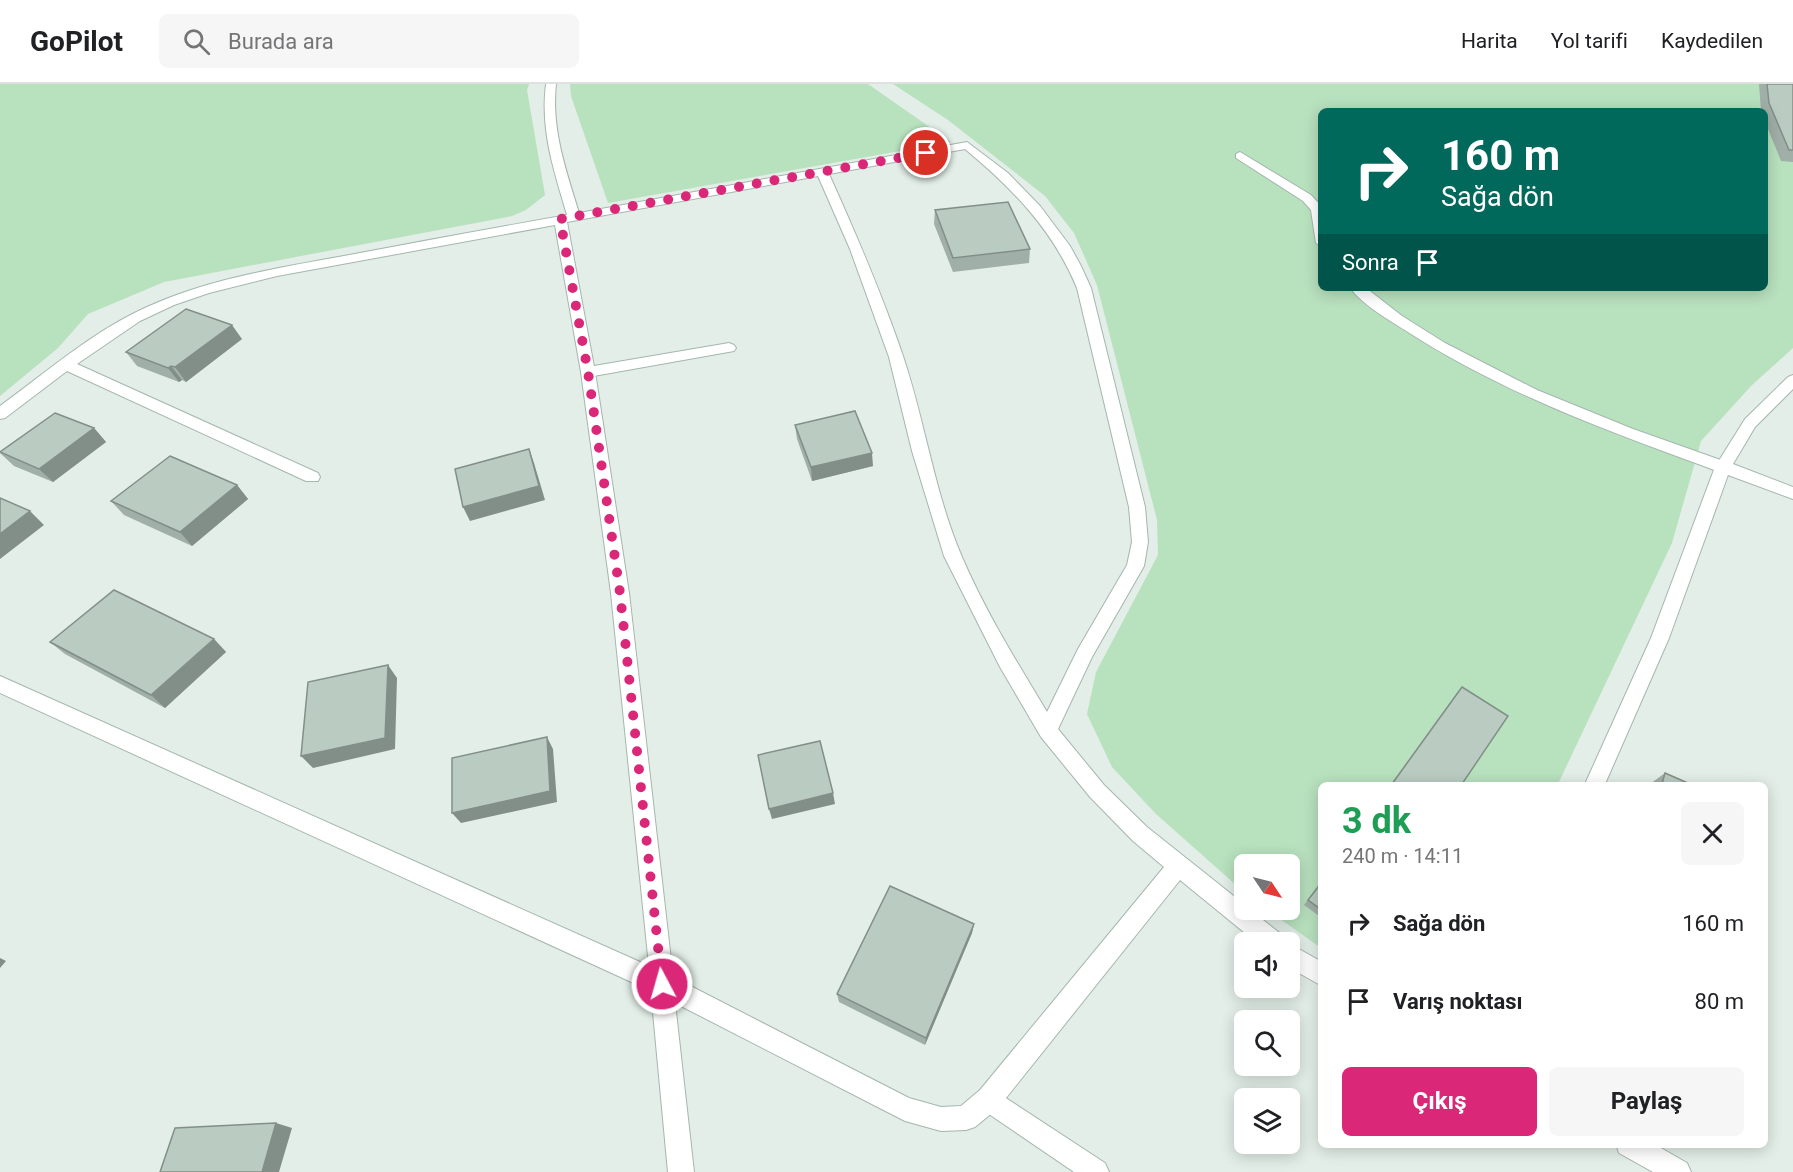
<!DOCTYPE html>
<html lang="tr">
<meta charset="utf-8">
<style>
:root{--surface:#fff;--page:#f6f6f6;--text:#202124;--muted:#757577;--line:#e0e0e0;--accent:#db2777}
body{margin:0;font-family:Roboto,sans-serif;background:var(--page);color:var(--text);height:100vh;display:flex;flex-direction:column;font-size:22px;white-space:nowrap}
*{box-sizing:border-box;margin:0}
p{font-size:20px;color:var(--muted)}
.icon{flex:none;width:33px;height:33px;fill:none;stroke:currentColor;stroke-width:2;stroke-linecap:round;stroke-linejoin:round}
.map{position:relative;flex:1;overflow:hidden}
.sheet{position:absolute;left:1318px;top:698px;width:450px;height:366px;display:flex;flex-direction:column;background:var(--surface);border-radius:9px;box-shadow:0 3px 15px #0003}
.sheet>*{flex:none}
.guide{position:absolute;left:1318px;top:24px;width:450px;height:183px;border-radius:9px;box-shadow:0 3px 15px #0003;background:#00695c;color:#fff;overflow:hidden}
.needle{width:39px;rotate:125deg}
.buttons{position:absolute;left:1234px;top:770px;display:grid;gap:12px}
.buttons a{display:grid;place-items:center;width:66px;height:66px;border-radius:9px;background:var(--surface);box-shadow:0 3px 15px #0003;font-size:30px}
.pin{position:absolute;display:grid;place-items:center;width:51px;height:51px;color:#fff;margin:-26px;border:3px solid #fff;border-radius:50%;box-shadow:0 2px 6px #0007}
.me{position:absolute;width:66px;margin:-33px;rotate:354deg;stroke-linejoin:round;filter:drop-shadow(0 0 4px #0008)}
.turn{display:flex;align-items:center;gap:21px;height:126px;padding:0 24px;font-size:27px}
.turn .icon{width:78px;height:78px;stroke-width:2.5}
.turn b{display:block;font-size:42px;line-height:51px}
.then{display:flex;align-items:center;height:57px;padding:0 24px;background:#0003;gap:12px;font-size:22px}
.round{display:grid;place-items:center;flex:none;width:63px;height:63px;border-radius:9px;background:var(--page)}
.headline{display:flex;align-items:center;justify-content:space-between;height:102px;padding:0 24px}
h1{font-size:36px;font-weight:700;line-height:45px;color:#1e9e55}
.button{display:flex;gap:12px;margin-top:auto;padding:12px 24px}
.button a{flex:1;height:69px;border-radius:9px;background:var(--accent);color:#fff;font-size:24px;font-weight:700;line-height:69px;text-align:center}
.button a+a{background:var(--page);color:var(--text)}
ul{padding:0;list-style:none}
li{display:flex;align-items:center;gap:18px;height:78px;padding:0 24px}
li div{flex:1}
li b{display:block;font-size:22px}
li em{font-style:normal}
header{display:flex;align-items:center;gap:36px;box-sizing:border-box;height:84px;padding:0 30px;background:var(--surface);border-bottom:2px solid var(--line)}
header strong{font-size:28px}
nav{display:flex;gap:33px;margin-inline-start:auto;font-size:21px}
.search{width:420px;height:54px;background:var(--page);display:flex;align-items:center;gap:15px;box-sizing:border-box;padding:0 21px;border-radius:9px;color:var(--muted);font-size:22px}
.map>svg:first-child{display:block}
.green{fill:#b8e1be;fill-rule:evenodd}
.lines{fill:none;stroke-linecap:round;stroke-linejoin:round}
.service-casing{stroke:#a4b7ae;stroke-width:2}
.minor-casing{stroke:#a4b7ae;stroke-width:2}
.service{fill:#fff;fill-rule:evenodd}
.minor{fill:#fff;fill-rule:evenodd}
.wall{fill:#a0afa7}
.shaded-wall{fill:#828f88}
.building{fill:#baccc2;stroke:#828f88;stroke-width:1.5}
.route{stroke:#db2777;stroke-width:10;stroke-dasharray:0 18}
</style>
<header>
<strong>GoPilot</strong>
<div class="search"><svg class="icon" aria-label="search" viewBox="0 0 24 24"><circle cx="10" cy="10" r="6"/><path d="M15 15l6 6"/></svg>Burada ara</div>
<nav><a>Harita</a><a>Yol tarifi</a><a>Kaydedilen</a></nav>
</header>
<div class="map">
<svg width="1793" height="1088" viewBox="0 0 1793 1088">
<rect width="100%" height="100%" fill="#e2eee7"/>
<path class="green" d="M0,0H529L527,6L545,111L526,126L512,132L164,198L88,230L58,264L0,312Z
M570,0H868L951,58L608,119L571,12Z
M893,0H1793V264L1752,301L1701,357L1672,459L1558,700H1322L1321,864L1266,825H1290V780H1245V809L1156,730L1112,683L1087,630L1096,588L1158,471L1157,436L1097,201L1074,149L1045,112L948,36ZM1322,27H1766V204H1322Z"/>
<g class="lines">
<g class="service-casing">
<path id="service" d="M1240,68L1311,111L1321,122L1322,163L1316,159L1311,126L1303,117L1236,74V70Z
M1350,204H1366L1402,232L1445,259L1537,306L1633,345L1729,379L1731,383L1729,387H1717C1611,348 1504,310 1408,248C1389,236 1364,222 1350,204Z
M729,259L734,261L736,264L734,267L588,293L581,288L588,283Z
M989,1003L1105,1079L1109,1088H1074L980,1024L977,1015L980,1006Z"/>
</g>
<g class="minor-casing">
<path id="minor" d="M546,0H556C551,45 566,86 579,129L967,58L1008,89L1040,122L1070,162L1081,182L1091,204L1145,423L1148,458L1144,482L1092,573L1058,645L1104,701L1147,743L1245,821V825H1249L1281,850L1284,858H1256L1180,796L998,1024L975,1043L966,1046L941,1047L905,1037L675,919L694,1088H668L651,907L0,609V592L649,882L611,509L581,288L555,141L277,192L209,209L174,221L140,237L77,280L318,389L320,393L318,397H306L67,287L5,334L0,335V322C47,288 93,247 147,223C208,195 278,184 344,172C418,158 494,144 567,131C554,87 540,46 546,0ZM965,65C1013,105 1053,146 1077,204L1129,423L1132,458L1127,481L1078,565L1047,628C1017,578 985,527 962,473C934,408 925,337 903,272C882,210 856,150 829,90ZM818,92L850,165L889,273L912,367L944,472L1000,583L1041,653L1090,713L1133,757L1164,783L980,1006L961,1022L941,1023L909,1014L673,893L629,509L595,288L567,138Z
M1793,291V305L1755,343L1733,380L1793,403V415L1728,391L1669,554L1605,700H1585L1651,554L1715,383L1745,335L1788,293Z
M1290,860L1322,878V902L1290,884Z
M1616,1060H1654L1687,1079L1691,1088H1653L1619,1069Z"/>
</g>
<use href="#service" class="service"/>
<use href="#minor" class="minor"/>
</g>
<path class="wall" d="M1759,0H1793V78L1781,77L1766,40V27H1761Z
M935,126L1030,165L1029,179L953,188L934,140Z
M242,255L186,298L182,296L179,298L137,282L126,268Z
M795,341L873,382L812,397L797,355Z
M94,344L106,358L53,398L14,382L0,369Z
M237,401L248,415L192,462L124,431L111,417Z
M214,555L226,568L165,624L65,570L50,558Z
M1462,603V700H1391L1456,610Z
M1665,689L1690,700H1650Z
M1322,796V834L1304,821Z
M974,840L972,849L925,961L839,918L837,910Z"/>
<path class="shaded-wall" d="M232,241L242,255L186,298L175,283Z
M171,282L182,296L179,298L168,284Z
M94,344L106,358L53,398L39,385Z
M529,365L534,379L545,416L470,437L463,423Z
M872,369L873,382L812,397L811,383Z
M237,401L248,415L192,462L180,448Z
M30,427L44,441L0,475V450Z
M214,555L226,568L165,624L151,611Z
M388,581L397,594L395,665L313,684L301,672Z
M547,653L553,665L557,718L461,739L452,729Z
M833,709L835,720L772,735L769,725Z
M974,840L972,849L925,961L926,954Z
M0,874L6,877L0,884Z
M276,1039L292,1044L279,1088H262Z"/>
<path class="building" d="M1767,0H1793V66H1789L1769,19Z
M1008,118L1030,165L953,174L935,126Z
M186,225L232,241L175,283L171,282L168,284L126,268Z
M855,327L872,369L811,383L795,341Z
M55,329L94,344L39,385L0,368Z
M529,365L539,402L463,423L455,385Z
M170,372L237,401L180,448L111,417Z
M0,414L30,427L0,450Z
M114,506L214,555L151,611L50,558Z
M388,581L385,654L301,672L308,598Z
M1462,603L1508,632L1462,700H1392Z
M547,653L550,707L452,729V674Z
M820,657L833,709L769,725L758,671Z
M1665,689L1690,700H1662Z
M1322,798V826L1308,816Z
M890,802L974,840L926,954L837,910Z
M276,1039L262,1088H160L175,1044Z"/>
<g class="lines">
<path class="route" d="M662,900L620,509L588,288L560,135L926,69"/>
</g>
</svg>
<div class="buttons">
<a><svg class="needle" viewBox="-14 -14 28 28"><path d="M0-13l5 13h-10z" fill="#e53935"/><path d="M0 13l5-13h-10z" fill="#757577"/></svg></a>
<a><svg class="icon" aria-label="sound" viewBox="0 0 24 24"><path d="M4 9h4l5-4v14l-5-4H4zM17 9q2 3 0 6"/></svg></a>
<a><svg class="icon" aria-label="search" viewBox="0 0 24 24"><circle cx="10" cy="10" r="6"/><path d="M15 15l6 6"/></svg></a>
<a><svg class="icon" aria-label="layers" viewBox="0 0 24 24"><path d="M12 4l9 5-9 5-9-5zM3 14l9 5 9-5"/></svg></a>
</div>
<div class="pin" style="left:926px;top:69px;background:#d93025"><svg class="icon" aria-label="arrive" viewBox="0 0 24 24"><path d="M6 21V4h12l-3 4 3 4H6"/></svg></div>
<svg class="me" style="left:662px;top:900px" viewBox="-20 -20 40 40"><circle r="17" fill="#db2777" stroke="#fff" stroke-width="3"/><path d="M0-11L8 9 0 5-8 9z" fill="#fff"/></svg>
<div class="guide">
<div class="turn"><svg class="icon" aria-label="right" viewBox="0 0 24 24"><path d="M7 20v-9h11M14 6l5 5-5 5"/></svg><div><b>160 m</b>Sağa dön</div></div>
<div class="then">Sonra<svg class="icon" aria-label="arrive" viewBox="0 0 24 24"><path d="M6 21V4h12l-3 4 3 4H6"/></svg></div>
</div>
<section class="sheet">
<div class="headline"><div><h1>3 dk</h1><p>240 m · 14:11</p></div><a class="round"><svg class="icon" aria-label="close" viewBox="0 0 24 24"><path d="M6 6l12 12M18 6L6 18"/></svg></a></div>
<ul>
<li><svg class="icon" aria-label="right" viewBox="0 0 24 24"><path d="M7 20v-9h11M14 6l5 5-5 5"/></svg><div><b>Sağa dön</b></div><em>160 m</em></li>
<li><svg class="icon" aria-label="arrive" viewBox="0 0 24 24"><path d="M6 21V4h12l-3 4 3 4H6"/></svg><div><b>Varış noktası</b></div><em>80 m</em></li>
</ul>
<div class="button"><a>Çıkış</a><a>Paylaş</a></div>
</section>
</div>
